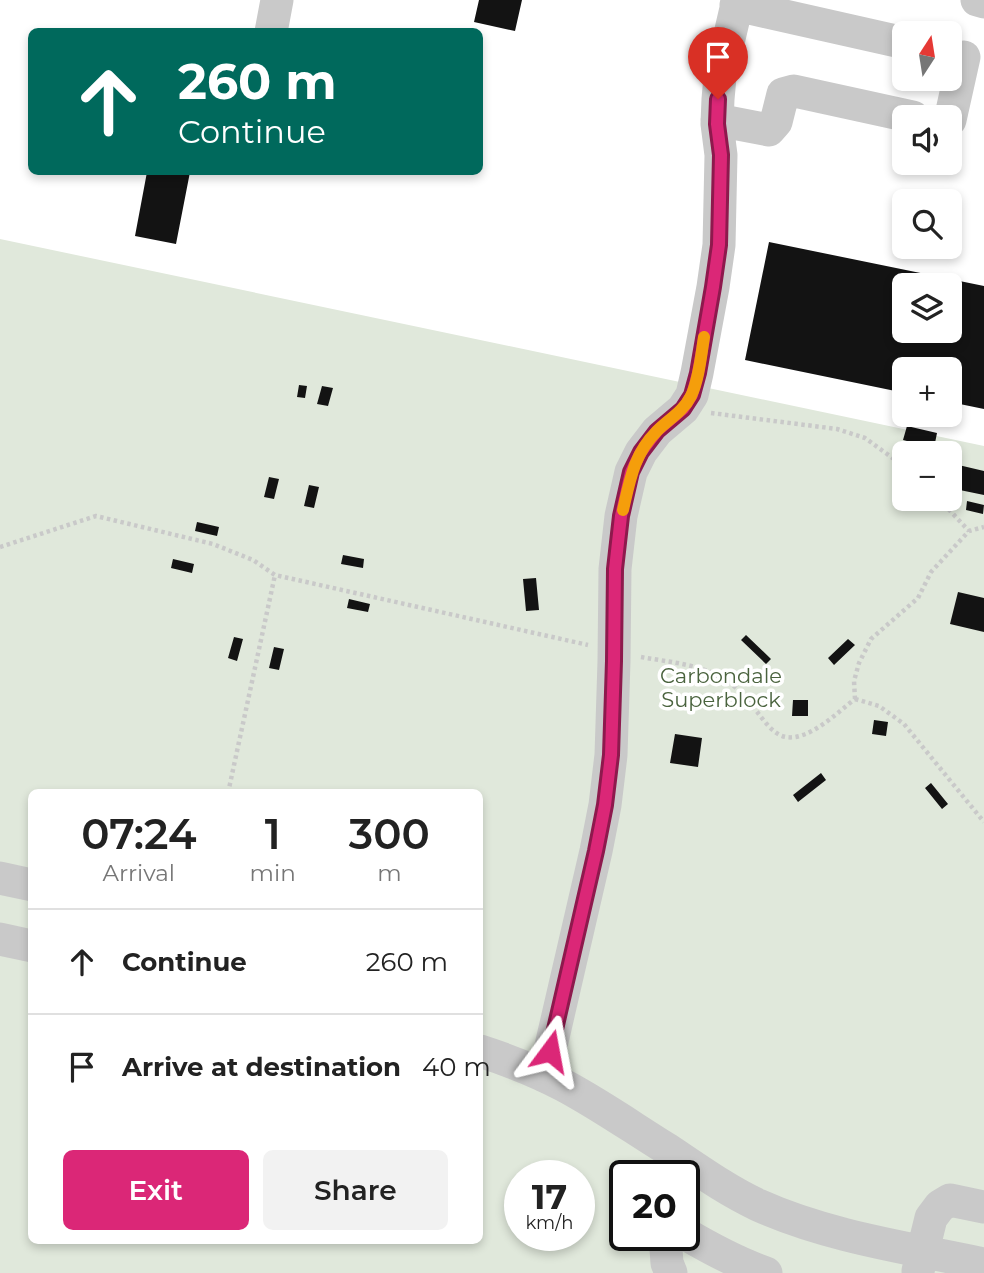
<!DOCTYPE html>
<meta charset="utf-8">
<style>
:root{--surface:#fff;--page:#f2f2f2;--text:#222;--muted:#767676;--line:#e0e0e0;--accent:#db2777}
body{margin:0;font-family:Montserrat,sans-serif;background:var(--page);color:var(--text);height:100vh;display:flex;flex-direction:column;font-size:26px;white-space:nowrap}
*{box-sizing:border-box;margin:0}
p{font-size:23px;color:var(--muted)}
.icon{flex:none;width:38px;height:38px;fill:none;stroke:currentColor;stroke-width:2;stroke-linecap:round;stroke-linejoin:round}
.map{position:relative;flex:1;overflow:hidden}
.details{position:absolute;left:28px;top:789px;width:455px;height:455px;display:flex;flex-direction:column;background:var(--surface);border-radius:10px;box-shadow:0 4px 10px #0003}
.details>*{flex:none}
.guide{position:absolute;left:28px;top:28px;width:455px;height:147px;border-radius:10px;box-shadow:0 4px 10px #0003;background:#00695c;color:#fff;overflow:hidden}
.needle{width:46px;rotate:12deg}
.fabs{position:absolute;left:892px;top:21px;display:grid;gap:14px}
.fabs a{display:grid;place-items:center;width:70px;height:70px;border-radius:10px;background:var(--surface);box-shadow:0 4px 10px #0003;font-size:35px}
.speed{position:absolute;left:504px;top:1160px;display:flex;gap:14px;font-size:35px;font-weight:700;text-align:center}
.speed>*{display:grid;place-content:center;width:91px;height:91px;border-radius:50%;background:var(--surface);box-shadow:0 4px 10px #0003;line-height:1}
.speed small{font-size:18px;font-weight:400}
.speed .limit{border:4px solid #111;border-radius:10px;background:#fff;color:#111}
.pin{position:absolute;display:grid;place-items:center;width:60px;height:60px;color:#fff;margin:-72px -30px;border-radius:50% 50% 50% 0;rotate:-45deg;box-shadow:0 0 7px #0007}
.pin .icon{rotate:45deg}
.me{position:absolute;width:77px;margin:-38px;rotate:13deg;stroke-linejoin:round;filter:drop-shadow(0 0 5px #0008)}
.turn{display:flex;align-items:center;gap:24px;height:147px;padding:0 35px;font-size:32px}
.turn .icon{width:91px;height:91px;stroke-width:2.5}
.turn b{display:block;font-size:49px;line-height:60px}
.eta{display:flex;justify-content:space-evenly;align-items:center;height:119px;text-align:center}
.eta b{font-size:42px;font-weight:600;line-height:49px}
.primary-button{display:flex;gap:14px;margin-top:auto;padding:14px 35px}
.primary-button a{flex:1;height:80px;border-radius:10px;background:var(--accent);color:#fff;font-size:28px;font-weight:600;line-height:80px;text-align:center}
.primary-button a+a{background:var(--page);color:var(--text)}
ul{padding:0;list-style:none}
li{display:flex;align-items:center;gap:21px;height:105px;padding:0 35px;border-top:2px solid var(--line)}
li div{flex:1}
li b{display:block;font-size:26px}
li em{font-style:normal}
.map>svg:first-child{display:block}
.green{fill:#e0e8db;fill-rule:evenodd}
.building{fill:#131313;fill-rule:evenodd}
.lines{fill:none;stroke-linecap:round;stroke-linejoin:round}
.path{stroke:#c9c9c9;stroke-width:4.5;stroke-dasharray:3.5 3.5;stroke-linecap:butt}
.minor{stroke:#c9c9c9;stroke-width:33}
.route-casing{stroke:#8e194d;stroke-width:18}
.route{stroke:#db2777;stroke-width:12}
.slow{stroke:#f59e0b;stroke-width:12}
.labels{text-anchor:middle;stroke-width:7;stroke-linejoin:round;paint-order:stroke}
.park-label{font-size:21px;fill:#4a633e;stroke:#fff}
</style>
<div class="map">
<svg width="984" height="1273" viewBox="0 0 984 1273">
<rect width="100%" height="100%" fill="#fff"/>
<path class="green" d="M0,239L984,446V1273H0ZM905,453H950V499H905ZM32,793H480V1241H32ZM520,1176H579V1236H520ZM625,1176H684V1236H625Z"/>
<path class="building" d="M479,0H522L515,31L474,22Z
M147,172H190L176,244L135,236Z
M769,242L984,286V409L950,402V369H905V393L745,360ZM905,285H950V331H905Z
M299,385L307,386L305,398L297,397Z
M322,386L333,388L328,406L317,404Z
M907,426L937,433L934,448L903,440Z
M950,463L984,471V495L950,488Z
M269,477L279,479L274,499L264,497Z
M309,485L319,487L314,508L304,506Z
M967,501L984,505L983,514L966,510Z
M197,522L219,527L217,536L195,531Z
M343,555L364,559L363,568L341,564Z
M173,559L194,564L192,573L171,568Z
M536,578L539,610L526,611L523,579Z
M958,592L984,598V632L950,624Z
M349,599L370,604L368,612L347,608Z
M746,635L771,659L766,664L741,640Z
M234,637L243,639L237,661L228,658Z
M848,639L855,645L834,665L828,658Z
M274,647L284,649L279,670L269,668Z
M793,700H808V716H792Z
M874,720L888,722L886,736L872,734Z
M675,734L702,738L698,767L670,763Z
M821,773L826,780L798,802L793,795Z
M931,783L948,804L942,809L925,788Z"/>
<g class="lines">
<path class="path" d="M711,413L837,429L865,438L905,467
M939,499L969,531
M0,547L96,516L213,544L253,560L275,575L588,645
M641,657C668,662 700,664 724,679C738,687 748,701 758,713C765,722 774,735 786,737C809,741 838,712 855,699
M855,699L854,681L859,663L871,639L918,598L931,572L969,531L984,527
M855,699L879,706L904,724L984,822
M228,793L275,575"/>
<path class="minor" d="M977,0L984,2
M736,5L905,43
M271,32L277,0
M717,120L769,130L776,122L783,94L794,91L913,117
M950,120L964,57
M0,878L32,885
M0,939L32,946
M480,1051C508,1060 536,1071 563,1085C599,1104 633,1128 667,1149C697,1169 726,1190 758,1205C829,1237 909,1248 984,1264
M544,1076L596,851L605,805L611,755L614,661L615,569L621,516L631,472L641,452L657,431L683,409L692,395L697,373L713,287L719,245L721,155L717,124L718,99L720,77L738,0
M684,1233C711,1249 737,1263 766,1273
M665,1236L667,1263L671,1273
M918,1271L931,1218L940,1206L950,1200L984,1207"/>
</g>
<g class="lines">
<g class="route-casing">
<path id="route" d="M550,1051L596,851L605,805L611,755L614,661L615,569L621,516L631,472L641,452L657,431L683,409L692,395L698,373L713,287L719,245L721,155L717,124L718,99"/>
</g>
<use href="#route" class="route"/>
<path class="slow" d="M623,510C630,479 634,454 657,431C669,419 683,412 691,396C699,379 701,356 704,337"/>
</g>
<g class="labels">
<g class="park-label">
<text x="721" y="683">Carbondale<tspan x="721" dy="24">Superblock</tspan></text>
</g>
</g>
</svg>
<div class="fabs">
<a><svg class="needle" viewBox="-14 -14 28 28"><path d="M0-13l5 13h-10z" fill="#e53935"/><path d="M0 13l5-13h-10z" fill="#767676"/></svg></a>
<a><svg class="icon" aria-label="sound" viewBox="0 0 24 24"><path d="M4 9h4l5-4v14l-5-4H4zM17 9q2 3 0 6"/></svg></a>
<a><svg class="icon" aria-label="search" viewBox="0 0 24 24"><circle cx="10" cy="10" r="6"/><path d="M15 15l6 6"/></svg></a>
<a><svg class="icon" aria-label="layers" viewBox="0 0 24 24"><path d="M12 4l9 5-9 5-9-5zM3 14l9 5 9-5"/></svg></a>
<a>+</a>
<a>−</a>
</div>
<div class="speed"><div>17<small>km/h</small></div><div class="limit">20</div></div>
<div class="pin" style="left:718px;top:99px;background:#d93025"><svg class="icon" aria-label="arrive" viewBox="0 0 24 24"><path d="M6 21V4h12l-3 4 3 4H6"/></svg></div>
<svg class="me" style="left:550px;top:1051px" viewBox="-20 -20 40 40"><path d="M0-17L14 15 0 8-14 15z" fill="#db2777" stroke="#fff" stroke-width="4"/></svg>
<div class="guide">
<div class="turn"><svg class="icon" aria-label="ahead" viewBox="0 0 24 24"><path d="M12 20V5M6 11l6-6 6 6"/></svg><div><b>260 m</b>Continue</div></div>
</div>
<section class="details">
<div class="eta">
<div><b>07:24</b><p>Arrival</p></div>
<div><b>1</b><p>min</p></div>
<div><b>300</b><p>m</p></div>
</div>
<ul>
<li><svg class="icon" aria-label="ahead" viewBox="0 0 24 24"><path d="M12 20V5M6 11l6-6 6 6"/></svg><div><b>Continue</b></div><em>260 m</em></li>
<li><svg class="icon" aria-label="arrive" viewBox="0 0 24 24"><path d="M6 21V4h12l-3 4 3 4H6"/></svg><div><b>Arrive at destination</b></div><em>40 m</em></li>
</ul>
<div class="primary-button"><a>Exit</a><a>Share</a></div>
</section>
</div>
